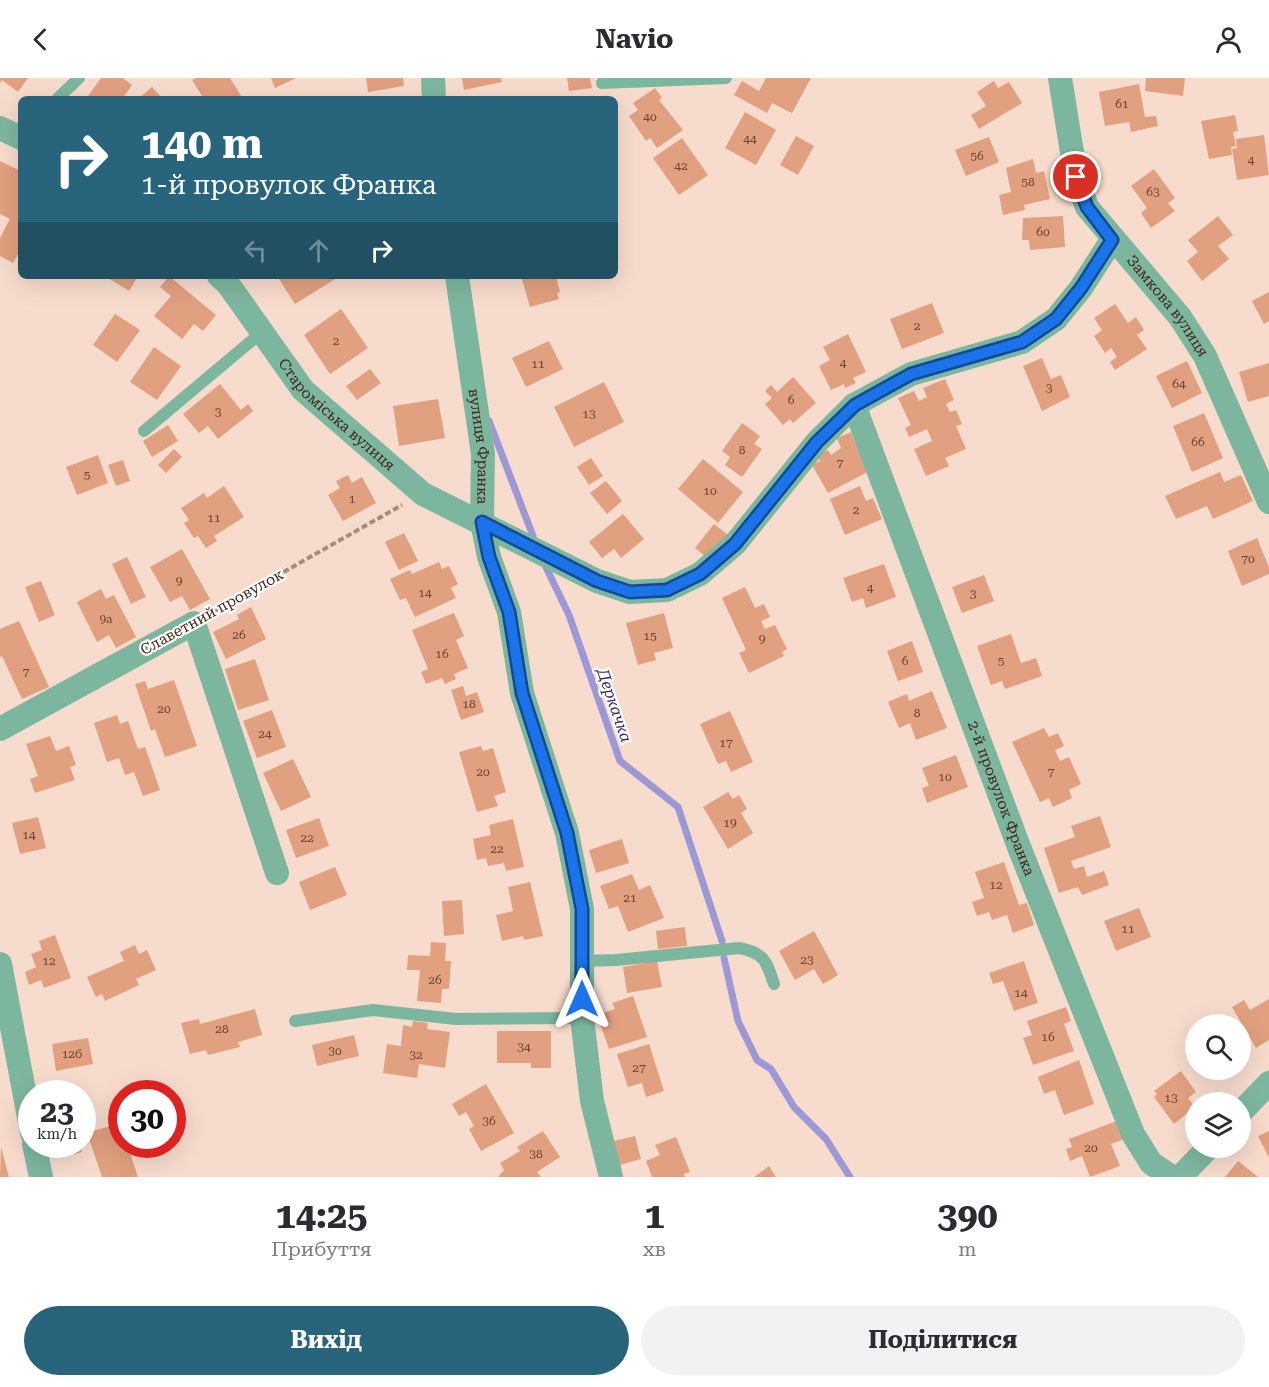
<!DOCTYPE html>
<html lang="uk">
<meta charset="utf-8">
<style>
:root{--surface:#fff;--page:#f2f2f3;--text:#2b2b33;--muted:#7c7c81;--accent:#28647b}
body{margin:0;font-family:"Roboto Serif",serif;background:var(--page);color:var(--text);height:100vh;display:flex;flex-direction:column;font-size:22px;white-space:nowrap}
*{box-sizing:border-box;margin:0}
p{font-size:20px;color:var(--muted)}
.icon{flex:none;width:33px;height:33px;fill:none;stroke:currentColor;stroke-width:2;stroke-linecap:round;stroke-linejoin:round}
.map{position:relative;height:1099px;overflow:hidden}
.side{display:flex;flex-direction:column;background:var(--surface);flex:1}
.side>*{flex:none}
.top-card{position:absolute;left:18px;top:18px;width:600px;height:183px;border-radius:9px;box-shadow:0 6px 24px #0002;background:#28647b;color:#fff;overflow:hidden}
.fabs{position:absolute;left:1185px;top:936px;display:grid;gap:12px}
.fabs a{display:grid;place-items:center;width:66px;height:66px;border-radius:50%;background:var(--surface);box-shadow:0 6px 24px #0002;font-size:30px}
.speed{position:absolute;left:18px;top:1002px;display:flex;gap:12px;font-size:30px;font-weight:700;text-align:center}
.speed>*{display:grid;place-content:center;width:78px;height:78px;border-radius:50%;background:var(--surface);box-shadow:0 6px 24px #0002;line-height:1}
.speed small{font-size:15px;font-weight:400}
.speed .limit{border:9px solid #d22;background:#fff;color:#111}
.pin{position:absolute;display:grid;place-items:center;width:51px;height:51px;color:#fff;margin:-26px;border:3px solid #fff;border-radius:50%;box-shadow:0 2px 6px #0007}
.me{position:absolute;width:66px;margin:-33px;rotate:0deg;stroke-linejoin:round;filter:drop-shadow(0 0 4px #0008)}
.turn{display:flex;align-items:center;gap:21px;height:126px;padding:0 24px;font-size:27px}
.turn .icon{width:78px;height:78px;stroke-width:2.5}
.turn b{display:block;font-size:42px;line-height:51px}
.lanes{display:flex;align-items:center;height:57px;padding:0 24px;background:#0003;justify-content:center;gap:30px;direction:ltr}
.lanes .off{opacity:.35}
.eta{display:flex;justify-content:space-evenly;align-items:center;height:102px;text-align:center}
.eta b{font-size:36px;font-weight:700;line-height:42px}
.primary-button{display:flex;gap:12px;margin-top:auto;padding:12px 24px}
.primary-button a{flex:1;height:69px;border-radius:36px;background:var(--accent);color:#fff;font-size:24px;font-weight:700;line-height:69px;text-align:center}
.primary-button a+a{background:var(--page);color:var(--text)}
header{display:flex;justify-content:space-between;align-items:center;height:78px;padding:0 24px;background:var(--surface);font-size:27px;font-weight:700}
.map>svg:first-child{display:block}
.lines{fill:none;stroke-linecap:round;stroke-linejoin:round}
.stream{stroke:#9c97d5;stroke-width:7}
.building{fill:#e1a07f}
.path{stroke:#a78b7d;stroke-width:4;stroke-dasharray:6 3;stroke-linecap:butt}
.lane{stroke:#7db69f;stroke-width:12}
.street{stroke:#7db69f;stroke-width:24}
.route-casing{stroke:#114b97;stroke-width:15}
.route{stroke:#1a73e8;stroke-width:10}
.labels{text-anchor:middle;stroke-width:4.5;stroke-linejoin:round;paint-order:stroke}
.number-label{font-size:12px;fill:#694432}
.street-label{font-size:15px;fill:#412618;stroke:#fff}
.water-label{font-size:16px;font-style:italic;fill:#36266f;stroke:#fff}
</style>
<header><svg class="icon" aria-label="back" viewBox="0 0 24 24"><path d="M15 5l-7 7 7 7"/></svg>Navio<svg class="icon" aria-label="person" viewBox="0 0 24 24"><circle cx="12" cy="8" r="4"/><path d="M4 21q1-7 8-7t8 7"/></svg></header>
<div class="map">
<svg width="1269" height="1099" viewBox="0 0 1269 1099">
<rect width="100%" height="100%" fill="#f7dbcd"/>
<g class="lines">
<path class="stream" d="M489,343L533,458
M543,483L569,537L620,683L678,729L722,863
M724,880L738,943L757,982L771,991L794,1029L826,1061L850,1099"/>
</g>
<path class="building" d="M0,0H28L18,14L2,2L0,5Z
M101,0H123L132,7L122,21H86Z
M196,0H230L243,21H204L192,2Z
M271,0H296L275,10Z
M366,0H403L404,8L368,14Z
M462,0H501L502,4L464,12Z
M567,0H590L592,10L569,13Z
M766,0H811L792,35L772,25L767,35L734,17L742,3L759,13Z
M1146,0H1185L1183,18L1145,13Z
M994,3L998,10L1009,4L1022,25L979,51L971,37L986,28L977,14Z
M1139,6L1145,39L1156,38L1158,48L1131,54L1129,44L1105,48L1099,14Z
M152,9L163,21H138Z
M655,10L662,20L659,22L683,52L657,70L650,60L646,63L629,38L638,32L633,25Z
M745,34L776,52L756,87L725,70Z
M1235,37L1238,53L1233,54L1236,68L1231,69L1232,77L1209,81L1201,43Z
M1264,57L1269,97L1237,102L1232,71L1237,70L1236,61Z
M796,58L814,68L798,97L780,87Z
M989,59L999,84L966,98L955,72Z
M682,60L708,97L679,117L653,80Z
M1033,81L1036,95L1044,93L1050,121L1024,127L1025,132L1003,137L999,117L1011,114L1006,90Z
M0,83L21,93V171L13,185L0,178V160L10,141L0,136Z
M1154,91L1175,120L1168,125L1175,133L1151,150L1141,135L1147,130L1131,108Z
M1063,138L1065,169L1030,172L1029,162H1022L1023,140Z
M1218,138L1233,157L1218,168L1229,181L1202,203L1187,183L1198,174L1188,162Z
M109,198H138L129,213L108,200Z
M169,198L216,237L203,253L194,246L182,261L154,238L171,218L160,209Z
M277,198H333L335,201L295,226Z
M521,198H556L560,214L557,215L559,221L530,229Z
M1269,214V243L1264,246L1252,223Z
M932,225L944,255L902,271L890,241Z
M1115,226L1128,245L1136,239L1144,252L1137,257L1147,271L1115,292L1110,284L1117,279L1111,270L1105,275L1094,258L1102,252L1094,240Z
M341,231L368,270L330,296L304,257Z
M115,236L140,252L117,284L93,267Z
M848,256L866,294L853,300L856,305L845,310L844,306L831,312L819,288L830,282L823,269Z
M549,263L563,291L526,309L512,280Z
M154,269L181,288L157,322L130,304Z
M1042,280L1051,301L1061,297L1070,319L1042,333L1023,288Z
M1187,283L1202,315L1172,330L1156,298Z
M1269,285V318L1248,324L1239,294Z
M370,291L381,305L357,322L346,308Z
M793,299L816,325L793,345L790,341L783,347L765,326L772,320L765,313L771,307L777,314Z
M945,301L954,322L946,326L950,334L956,332L962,346L956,348L966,371L945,380L949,388L926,398L914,371L932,363L927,351L909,359L905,350L911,347L898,320L914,313L919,323L927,319L923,310Z
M604,304L624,344L574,369L554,329Z
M220,306L241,332L248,326L253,333L218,361L208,348L199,355L183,336Z
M438,321L445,360L399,368L393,328Z
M1204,335L1223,380L1192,394L1173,348Z
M742,345L760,358L754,366L762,371L742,399L725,387L730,379L722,373Z
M168,347L178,363L152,379L143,363Z
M851,354L867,394L828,415L812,387L820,383L817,377L828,372L831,377L841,370L837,360Z
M174,371L182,379L166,395L158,387Z
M98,377L108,405L77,417L66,389Z
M591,380L603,398L589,407L577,389Z
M703,381L743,414L718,445L678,411Z
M123,382L130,403L116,408L108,387Z
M1220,394L1224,404L1241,397L1253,423L1213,441L1207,428L1176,441L1165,418Z
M348,397L352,405L362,399L376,425L343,443L328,417L340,410L336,403Z
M606,403L622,423L607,436L590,415Z
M224,408L244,439L214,458L217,463L206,470L198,458L194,460L184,445L189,442L181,430L204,415L207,420Z
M860,408L866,423L873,420L882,441L845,457L830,421Z
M623,436L644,461L621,480L614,471L602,480L589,464Z
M714,446L731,459L711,483L695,470Z
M404,455L418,483L399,492L385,464Z
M1257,460L1269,489V496L1242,508L1228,473Z
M182,471L210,521L190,532L182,518L170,524L150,489Z
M127,479L146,519L131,526L112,486Z
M439,484L442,491L449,488L458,506L451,510L456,520L415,539L406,520L400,522L390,501L410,492L412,496Z
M884,486L896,519L866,530L863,520L852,524L843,500Z
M984,497L994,523L962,535L952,509Z
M41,503L55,537L39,544L25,509Z
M745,509L755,530L764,526L770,539L761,543L765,551L775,547L787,571L782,574L784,578L749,595L739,575L746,572L722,520Z
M101,511L106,521L114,517L136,559L116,570L109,557L97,564L77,524Z
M251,529L266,561L226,581L213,554L239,541L237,537Z
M454,535L464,558L456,562L468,590L454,596L456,601L445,606L442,600L426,606L421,594L428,591L412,552Z
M664,535L673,570L654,575L656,582L638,587L626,545Z
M19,543L49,609L22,621L2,578L0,579V551Z
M1011,556L1021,585L1036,580L1042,598L1005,611L1002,603L991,607L977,568Z
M912,563L923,594L898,603L887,573Z
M255,581L269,622L238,632L225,591Z
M174,602L197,668L165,679L155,651L151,653L135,606L145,603L148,611Z
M463,608L466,618L477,614L484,634L461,642L451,612Z
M932,613L947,650L916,662L910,645L899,650L888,624L907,616L909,623Z
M272,632L286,669L257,680L243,643Z
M730,633L753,684L731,694L726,683L718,686L700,646Z
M117,637L120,646L128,643L138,671L145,669L160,712L143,718L134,694L125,697L119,680L107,684L94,645Z
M1044,650L1049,659L1058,655L1064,668L1055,672L1060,683L1069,679L1081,706L1069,712L1072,720L1053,729L1049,720L1040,724L1012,664Z
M50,658L56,673L69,668L76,687L70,689L75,702L35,715L30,701L38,698L26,666Z
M481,668L483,673L493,670L506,714L494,718L498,728L477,734L459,674Z
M956,677L968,709L927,725L922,710L929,708L922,690Z
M293,681L311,719L281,733L263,695Z
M728,714L733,721L739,717L747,731L741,735L753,755L728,771L703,729Z
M1100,738L1111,769L1071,783L1074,791L1084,788L1087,799L1104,793L1109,807L1082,817L1078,809L1059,815L1044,770L1075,759L1071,748Z
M38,739L46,770L20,776L12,745Z
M319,740L329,768L296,780L286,752Z
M513,741L524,789L506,793L504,785L488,788L486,780L477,782L473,761L491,757L489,747Z
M622,761L629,785L596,795L589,772Z
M1004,784L1019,827L1027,825L1034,847L1013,855L1007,837L992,842L989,834L977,838L972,824L984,820L975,794Z
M335,789L347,817L310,832L299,804Z
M632,796L639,812L650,807L664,840L628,854L618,828L609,831L600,808Z
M530,804L543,858L524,862L523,858L502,863L496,837L513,833L508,809Z
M462,822L464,856L444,858L442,823Z
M1139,830L1151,859L1116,873L1104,843Z
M685,849L687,868L658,871L656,853Z
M814,853L838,897L823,906L814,891L795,902L779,873Z
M55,857L71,900L44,910L41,902L29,907L25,894L36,889L31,876L42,872L39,863Z
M431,864L446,865L445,883H451L449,911H442L441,925L417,923L420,892H407L408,877L430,878Z
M135,867L139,876L147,872L156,892L136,901L139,907L105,923L102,916L96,919L87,899L124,883L120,874Z
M657,883L662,909L627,915L623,889Z
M1024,883L1038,925L1014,933L1003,903L993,906L989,895Z
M633,918L647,959L609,971L597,937L615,931L612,925Z
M1269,921V962L1256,970L1232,929L1244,922L1250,932Z
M1066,929L1071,943L1064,946L1074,973L1033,987L1023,960L1032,957L1027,943Z
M255,931L262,957L238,964L240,969L208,977L206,972L190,976L181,945L199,941L200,946Z
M413,943L428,945L427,951L450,954L445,990L419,986L417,1000L383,995L387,966L401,968L403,947L412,949Z
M497,953H551V990H531V985H497Z
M354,957L359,978L317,988L312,967Z
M88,960L93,986L56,993L52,966Z
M649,966L664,1013L646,1019L642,1005L628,1009L617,976Z
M1079,982L1094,1026L1064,1037L1055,1012L1044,1016L1038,999Z
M1181,993L1196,1014L1188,1020L1195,1029L1174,1046L1154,1019L1157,1016L1154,1013Z
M486,1006L514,1055L481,1073L469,1051L474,1048L466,1034L459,1038L452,1026Z
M1117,1043L1124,1061L1111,1066L1120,1088L1090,1099L1082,1078L1070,1083L1066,1071L1072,1069L1069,1061Z
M120,1045L122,1066H127L138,1099H102L87,1055Z
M543,1053L560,1079L537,1094L541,1099H498L504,1092L500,1085L520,1073L517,1069Z
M1269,1053V1080L1258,1058Z
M635,1058L641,1081L620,1087L614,1063Z
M676,1059L690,1094L684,1096L685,1099H652L646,1083L660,1077L655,1067Z
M64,1066H80L82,1074L68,1078Z
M1,1069L9,1099H0Z
M1238,1083L1258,1099H1225Z
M769,1088L776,1099H754Z"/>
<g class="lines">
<path class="path" d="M213,534L402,427"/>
<path class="lane" d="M602,5L726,0
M57,21L79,0
M144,353L262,254
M583,883L616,882L739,870C765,875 766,883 774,906
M295,943L373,932L456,941L582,940"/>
<g class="street">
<path d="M433,0L434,21"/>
<path id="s1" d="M1060,0L1076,99L1087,129L1180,239L1205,278L1269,424"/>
<path d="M0,50L21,60"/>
<path id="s2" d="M219,198L228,206L303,312L423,416L597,503L630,514L667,512L700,496L735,466L817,364L854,327L911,296L1022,264L1056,241L1081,210L1112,162"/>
<path id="s3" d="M457,198L483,376L482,444L489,479L509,534L522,615L567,755L582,831V940L592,1023L611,1099"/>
<path id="s4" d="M854,327L1019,769L1133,1056L1151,1085L1172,1099"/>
<path d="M0,651L194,545L277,795"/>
<path d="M0,886L32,1055"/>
<path d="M1240,1035L1269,1005"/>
<path d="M34,1066L41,1099"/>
<path d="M1180,1099L1208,1070"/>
</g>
</g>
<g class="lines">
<g class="route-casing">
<path id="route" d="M582,921V831L567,755L522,615L509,534L489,479L482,444L597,503L630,514L667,512L700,496L735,466L817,364L855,327L911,296L1022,264L1056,241L1081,210L1112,162L1087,129L1076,99"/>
</g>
<use href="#route" class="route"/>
</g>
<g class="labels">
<g class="number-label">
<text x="1122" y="30">61</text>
<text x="650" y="43">40</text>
<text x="750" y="65">44</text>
<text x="977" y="82">56</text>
<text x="1251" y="86">4</text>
<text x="681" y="92">42</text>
<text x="1028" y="108">58</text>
<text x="1153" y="118">63</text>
<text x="1043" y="158">60</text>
<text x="917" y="252">2</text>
<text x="336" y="267">2</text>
<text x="843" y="289">4</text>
<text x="538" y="290">11</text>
<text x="1179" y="310">64</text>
<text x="1049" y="314">3</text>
<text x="791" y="326">6</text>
<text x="218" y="338">3</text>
<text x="589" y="340">13</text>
<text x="1198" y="368">66</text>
<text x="742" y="376">8</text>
<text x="840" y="389">7</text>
<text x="87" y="401">5</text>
<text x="710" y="417">10</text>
<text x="352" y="425">1</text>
<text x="856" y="436">2</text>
<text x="214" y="444">11</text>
<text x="1248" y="485">70</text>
<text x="179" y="507">9</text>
<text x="870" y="514">4</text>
<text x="425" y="519">14</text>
<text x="973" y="520">3</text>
<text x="106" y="545">9а</text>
<text x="239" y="561">26</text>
<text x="650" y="562">15</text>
<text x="762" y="565">9</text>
<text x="442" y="580">16</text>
<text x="905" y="587">6</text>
<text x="1001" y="587">5</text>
<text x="26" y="598">7</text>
<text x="469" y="630">18</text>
<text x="164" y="635">20</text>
<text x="917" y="639">8</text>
<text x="265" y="660">24</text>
<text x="726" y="669">17</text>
<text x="483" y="698">20</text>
<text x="1051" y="698">7</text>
<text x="945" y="703">10</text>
<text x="730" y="749">19</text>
<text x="29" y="761">14</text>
<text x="307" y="764">22</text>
<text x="497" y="775">22</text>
<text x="996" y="811">12</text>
<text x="630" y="824">21</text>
<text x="1128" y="855">11</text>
<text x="807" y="886">23</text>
<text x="49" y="887">12</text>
<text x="435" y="906">26</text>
<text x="1021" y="919">14</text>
<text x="222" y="955">28</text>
<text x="1048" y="963">16</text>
<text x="524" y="973">34</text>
<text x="335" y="977">30</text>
<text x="72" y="980">12б</text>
<text x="416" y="981">32</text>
<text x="639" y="994">27</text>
<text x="1171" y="1024">13</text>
<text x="489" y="1047">36</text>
<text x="1091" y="1074">20</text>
<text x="536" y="1080">38</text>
</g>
<g class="street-label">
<text dy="5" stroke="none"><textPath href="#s1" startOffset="260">Замкова вулиця</textPath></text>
<text dy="5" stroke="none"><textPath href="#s2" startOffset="183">Староміська вулиця</textPath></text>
<text dy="5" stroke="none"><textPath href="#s3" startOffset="172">вулиця Франка</textPath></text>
<text transform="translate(212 534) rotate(-29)" y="5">Славетний провулок</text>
<text dy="5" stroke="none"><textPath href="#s4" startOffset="420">2-й провулок Франка</textPath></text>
</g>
<g class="water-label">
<text transform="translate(615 627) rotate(71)" y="6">Деркачка</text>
</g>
</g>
</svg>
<div class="fabs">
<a><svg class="icon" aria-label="search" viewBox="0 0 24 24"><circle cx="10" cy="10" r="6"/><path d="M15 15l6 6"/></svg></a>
<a><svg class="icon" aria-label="layers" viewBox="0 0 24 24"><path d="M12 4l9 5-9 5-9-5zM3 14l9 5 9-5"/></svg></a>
</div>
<div class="speed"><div>23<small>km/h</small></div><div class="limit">30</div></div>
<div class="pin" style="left:1076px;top:99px;background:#d93025"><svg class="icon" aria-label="arrive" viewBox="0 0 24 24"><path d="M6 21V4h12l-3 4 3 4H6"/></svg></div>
<svg class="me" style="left:582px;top:921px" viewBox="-20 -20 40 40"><path d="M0-17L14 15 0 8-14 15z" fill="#1a73e8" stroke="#fff" stroke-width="4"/></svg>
<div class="top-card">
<div class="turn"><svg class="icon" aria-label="right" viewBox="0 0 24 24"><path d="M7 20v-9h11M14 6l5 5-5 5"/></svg><div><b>140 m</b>1-й провулок Франка</div></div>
<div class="lanes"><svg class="icon off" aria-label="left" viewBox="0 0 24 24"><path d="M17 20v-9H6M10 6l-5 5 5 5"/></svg><svg class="icon off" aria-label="ahead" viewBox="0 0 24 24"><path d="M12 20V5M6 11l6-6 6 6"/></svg><svg class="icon" aria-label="right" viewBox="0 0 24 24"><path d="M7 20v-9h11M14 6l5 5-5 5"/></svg></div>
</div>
</div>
<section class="side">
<div class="eta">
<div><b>14:25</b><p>Прибуття</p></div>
<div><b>1</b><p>хв</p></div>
<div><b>390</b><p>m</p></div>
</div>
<div class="primary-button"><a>Вихід</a><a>Поділитися</a></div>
</section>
